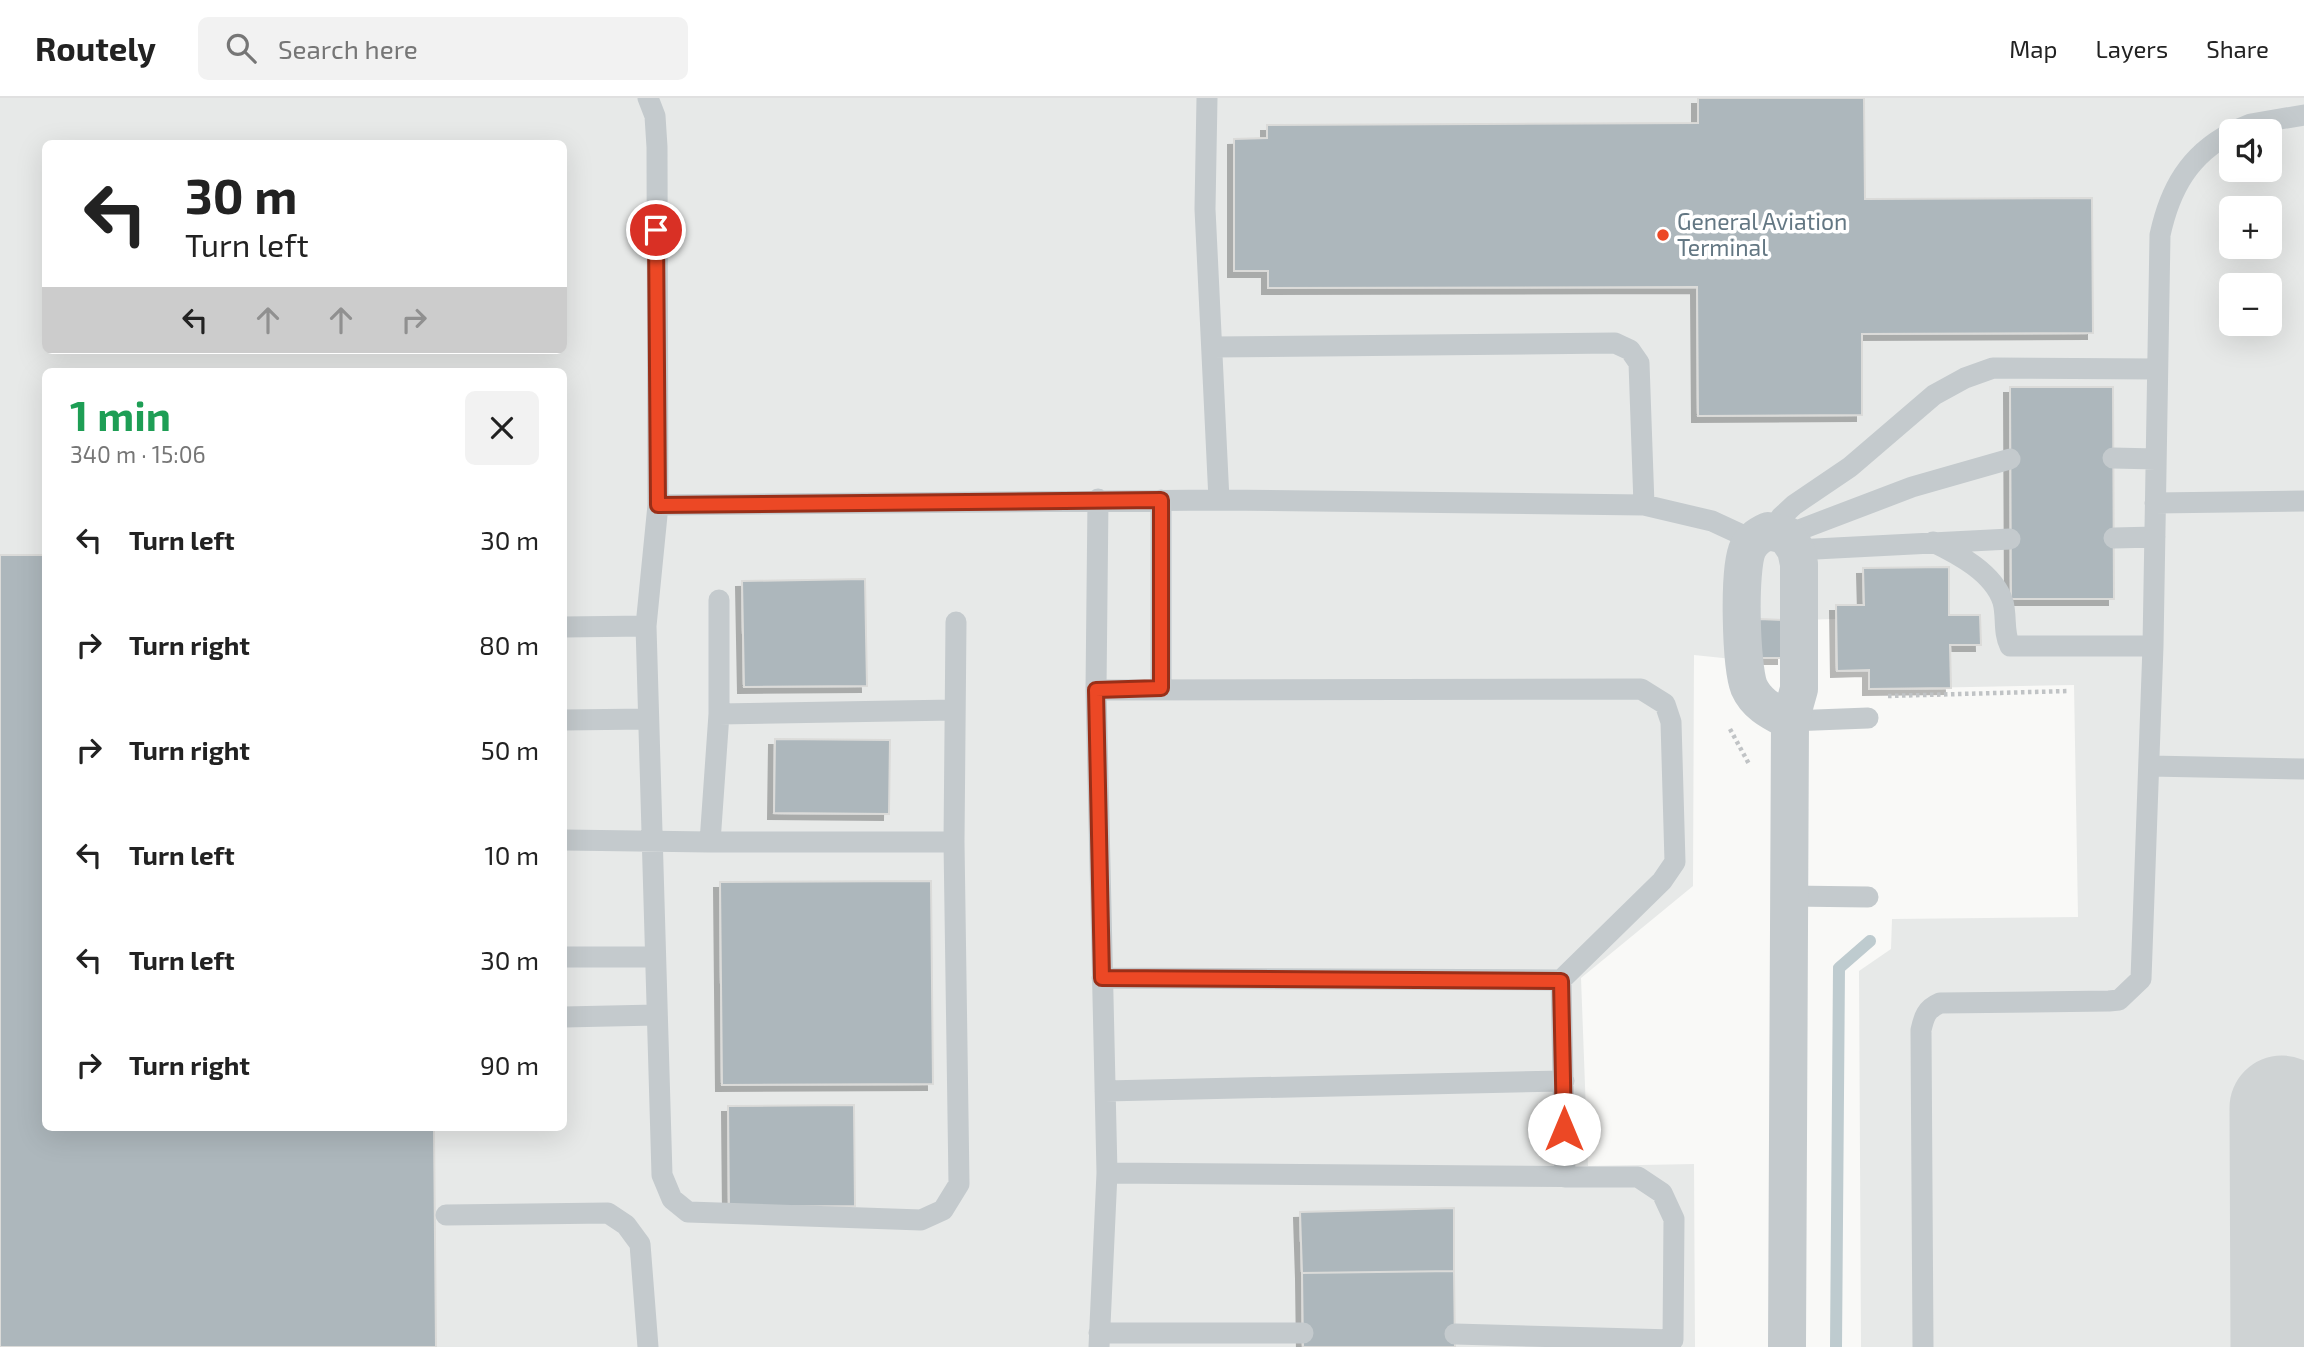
<!DOCTYPE html>
<meta charset="utf-8">
<style>
:root{--surface:#fff;--page:#f2f2f2;--text:#222;--muted:#767676;--line:#e0e0e0}
body{margin:0;font-family:"Exo 2",sans-serif;background:var(--page);color:var(--text);height:100vh;display:flex;flex-direction:column;font-size:26px;white-space:nowrap}
*{box-sizing:border-box;margin:0}
p{font-size:23px;color:var(--muted)}
.icon{flex:none;width:38px;height:38px;fill:none;stroke:currentColor;stroke-width:2;stroke-linecap:round;stroke-linejoin:round}
.map{position:relative;flex:1;overflow:hidden}
.panel{position:absolute;left:42px;top:270px;width:525px;height:763px;display:flex;flex-direction:column;background:var(--surface);border-radius:10px;box-shadow:0 7px 28px #0002}
.panel>*{flex:none}
.guide{position:absolute;left:42px;top:42px;width:525px;height:214px;border-radius:10px;box-shadow:0 7px 28px #0002;background:#fff;color:var(--text);overflow:hidden}
.fabs{position:absolute;left:2219px;top:21px;display:grid;gap:14px}
.fabs a{display:grid;place-items:center;width:63px;height:63px;border-radius:10px;background:var(--surface);box-shadow:0 7px 28px #0002;font-size:35px}
.pin{position:absolute;display:grid;place-items:center;width:60px;height:60px;color:#fff;margin:-30px;border:4px solid #fff;border-radius:50%;box-shadow:0 2px 7px #0007}
.me{position:absolute;width:77px;margin:-38px;rotate:0deg;stroke-linejoin:round;filter:drop-shadow(0 0 5px #0008)}
.turn{display:flex;align-items:center;gap:24px;height:147px;padding:0 28px;font-size:32px}
.turn .icon{width:91px;height:91px;stroke-width:2.5}
.turn b{display:block;font-size:49px;line-height:60px}
.lanes{display:flex;align-items:center;height:66px;padding:0 28px;background:#0003;justify-content:center;gap:35px;direction:ltr}
.lanes .off{opacity:.35}
.round{display:grid;place-items:center;flex:none;width:74px;height:74px;border-radius:10px;background:var(--page)}
.overview{display:flex;align-items:center;justify-content:space-between;height:119px;padding:0 28px}
h1{font-size:42px;font-weight:700;line-height:52px;color:#1e9e55}
ul{padding:0;list-style:none}
li{display:flex;align-items:center;gap:21px;height:105px;padding:0 28px}
li div{flex:1}
li b{display:block;font-size:26px}
li em{font-style:normal}
header{display:flex;align-items:center;gap:42px;box-sizing:border-box;height:98px;padding:0 35px;background:var(--surface);border-bottom:2px solid var(--line)}
header strong{font-size:33px}
nav{display:flex;gap:38px;margin-inline-start:auto;font-size:24px}
.search{width:490px;height:63px;background:var(--page);display:flex;align-items:center;gap:18px;box-sizing:border-box;padding:0 24px;border-radius:10px;color:var(--muted);font-size:26px}
.map>svg:first-child{display:block}
.built{fill:#e7e9e8;fill-rule:evenodd}
.lines{fill:none;stroke-linecap:round;stroke-linejoin:round}
.stream{stroke:#becbcf;stroke-width:12}
.taxiway{stroke:#cfd3d4;stroke-width:105}
.building{fill:#adb7bc;stroke:#dbdbd9;stroke-width:2;filter:url(#shadow)}
.path{stroke:#c0c3c5;stroke-width:4.5;stroke-dasharray:3.5 3.5;stroke-linecap:butt}
.lane{stroke:#c4cacd;stroke-width:21}
.street{stroke:#c4cacd;stroke-width:38}
.route-casing{stroke:#992f18;stroke-width:18}
.route{stroke:#ec4825;stroke-width:12}
.poi-dot{fill:#ec4825;stroke:#fff;stroke-width:2.5}
.labels{text-anchor:middle;stroke-width:7;stroke-linejoin:round;paint-order:stroke}
.poi-label{font-size:23px;fill:#637783;stroke:#fff;text-anchor:start}
</style>
<header>
<strong>Routely</strong>
<div class="search"><svg class="icon" aria-label="search" viewBox="0 0 24 24"><circle cx="10" cy="10" r="6"/><path d="M15 15l6 6"/></svg>Search here</div>
<nav><a>Map</a><a>Layers</a><a>Share</a></nav>
</header>
<div class="map">
<svg width="2304" height="1249" viewBox="0 0 2304 1249">
<defs>
<filter id="shadow"><feDropShadow dx="-6" dy="6" stdDeviation="0" flood-color="#0004"/></filter>
</defs>
<rect width="100%" height="100%" fill="#f9f9f7"/>
<path class="built" d="M0,0H2304V1249H1861L1859,873L1891,851L1892,821L2078,819L2074,587L1869,591V572L1837,573L1836,521L1797,522L1742,562L1694,557L1693,788L1581,880L1588,1068L1694,1066L1695,1249H0ZM2231,33H2270V72H2231ZM46,46H564V252H46ZM2231,110H2270V149H2231ZM2231,187H2270V226H2231ZM46,273H564V1029H46Z"/>
<g class="lines">
<path class="stream" d="M1836,1249L1839,870L1870,843"/>
<path class="taxiway" d="M2282,1010L2283,1249"/>
</g>
<path class="building" d="M1698,0H1864L1865,101L2092,100L2093,235L1862,236V317L1698,318L1697,189L1268,190V173H1234V41L1267,40V27L1698,25Z
M2010,289H2113L2114,501H2011Z
M0,457H46V1029H434L436,1249H0Z
M1949,469V517H1980L1981,547H1950L1951,590L1869,591V572L1837,573L1836,507H1864L1863,470Z
M865,481L867,588L744,589L742,483Z
M1759,521L1783,522V560H1758Z
M775,641L890,642L889,716L774,715Z
M931,783L933,986L722,987L720,784Z
M854,1007L855,1108L729,1109L728,1008Z
M1454,1110V1173L1302,1175L1300,1114Z
M1454,1173L1455,1249H1303L1302,1175Z"/>
<g class="lines">
<path class="path" d="M1888,598L2068,593
M1730,631L1749,666"/>
<path class="lane" d="M648,0L655,18L657,49L658,407L646,528L662,1077L672,1101L688,1114L921,1122L943,1112L959,1086L954,744H710
M1207,0L1205,111L1219,402L1644,407L1712,423L1753,442
M2234,33L2251,26L2304,17
M1213,249L1615,245L1630,252L1639,265L1644,407
M2113,360L2156,361
M1098,401L1096,592L1107,1075L1099,1249
M2155,405L2304,403
M658,407L1219,402
M1774,433L1781,419L1794,407L1850,369L1934,297L1965,280L1993,270L2156,271
M1786,437L1912,389L2010,361
M2114,440L2155,439
M1933,444C1958,456 1994,475 2003,504C2007,519 2003,534 2010,548H2153
M1796,452L2010,441
M564,529L646,528
M1161,590V402
M1096,592L1641,591L1665,606L1671,624L1675,764L1662,783L1561,882L1102,880
M719,616V502
M564,622L647,621
M1790,623L1868,620
M2150,668L2304,671
M564,742L710,744L719,616L954,612
M954,744L956,524
M1790,798L1868,799
M564,859H653
M1561,882L1565,1079
M564,919L656,917
M1105,993L1564,983
M1107,1075L1638,1079L1662,1095L1674,1121L1673,1242L1455,1236
M446,1117L608,1115L626,1127L640,1146L648,1249
M1099,1235H1303
M1923,1249L1921,932C1924,919 1926,911 1940,905L2109,903L2119,902L2141,881L2153,548L2160,137C2170,91 2189,57 2231,35"/>
<path class="street" d="M1787,1249L1790,623L1799,591V466L1796,452L1786,437L1768,433C1759,437 1752,442 1748,450C1738,470 1741,568 1749,589C1757,607 1773,614 1790,623"/>
</g>
<g class="lines">
<g class="route-casing">
<path id="route" d="M656,132L658,407L1161,402V590L1096,592L1102,880L1561,883L1564,1031"/>
</g>
<use href="#route" class="route"/>
</g>
<circle class="poi-dot" cx="1663" cy="137" r="7"/>
<g class="labels">
<g class="poi-label">
<text x="1677" y="132">General Aviation<tspan x="1677" dy="26">Terminal</tspan></text>
</g>
</g>
</svg>
<div class="fabs">
<a><svg class="icon" aria-label="sound" viewBox="0 0 24 24"><path d="M4 9h4l5-4v14l-5-4H4zM17 9q2 3 0 6"/></svg></a>
<a>+</a>
<a>−</a>
</div>
<div class="pin" style="left:656px;top:132px;background:#d93025"><svg class="icon" aria-label="arrive" viewBox="0 0 24 24"><path d="M6 21V4h12l-3 4 3 4H6"/></svg></div>
<svg class="me" style="left:1564px;top:1031px" viewBox="-20 -20 40 40"><circle r="19" fill="#fff"/><path d="M0-13L10 11 0 6-10 11z" fill="#ec4825"/></svg>
<div class="guide">
<div class="turn"><svg class="icon" aria-label="left" viewBox="0 0 24 24"><path d="M17 20v-9H6M10 6l-5 5 5 5"/></svg><div><b>30 m</b>Turn left</div></div>
<div class="lanes"><svg class="icon" aria-label="left" viewBox="0 0 24 24"><path d="M17 20v-9H6M10 6l-5 5 5 5"/></svg><svg class="icon off" aria-label="ahead" viewBox="0 0 24 24"><path d="M12 20V5M6 11l6-6 6 6"/></svg><svg class="icon off" aria-label="ahead" viewBox="0 0 24 24"><path d="M12 20V5M6 11l6-6 6 6"/></svg><svg class="icon off" aria-label="right" viewBox="0 0 24 24"><path d="M7 20v-9h11M14 6l5 5-5 5"/></svg></div>
</div>
<section class="panel">
<div class="overview"><div><h1>1 min</h1><p>340 m · 15:06</p></div><a class="round"><svg class="icon" aria-label="close" viewBox="0 0 24 24"><path d="M6 6l12 12M18 6L6 18"/></svg></a></div>
<ul>
<li><svg class="icon" aria-label="left" viewBox="0 0 24 24"><path d="M17 20v-9H6M10 6l-5 5 5 5"/></svg><div><b>Turn left</b></div><em>30 m</em></li>
<li><svg class="icon" aria-label="right" viewBox="0 0 24 24"><path d="M7 20v-9h11M14 6l5 5-5 5"/></svg><div><b>Turn right</b></div><em>80 m</em></li>
<li><svg class="icon" aria-label="right" viewBox="0 0 24 24"><path d="M7 20v-9h11M14 6l5 5-5 5"/></svg><div><b>Turn right</b></div><em>50 m</em></li>
<li><svg class="icon" aria-label="left" viewBox="0 0 24 24"><path d="M17 20v-9H6M10 6l-5 5 5 5"/></svg><div><b>Turn left</b></div><em>10 m</em></li>
<li><svg class="icon" aria-label="left" viewBox="0 0 24 24"><path d="M17 20v-9H6M10 6l-5 5 5 5"/></svg><div><b>Turn left</b></div><em>30 m</em></li>
<li><svg class="icon" aria-label="right" viewBox="0 0 24 24"><path d="M7 20v-9h11M14 6l5 5-5 5"/></svg><div><b>Turn right</b></div><em>90 m</em></li>
</ul>
</section>
</div>
